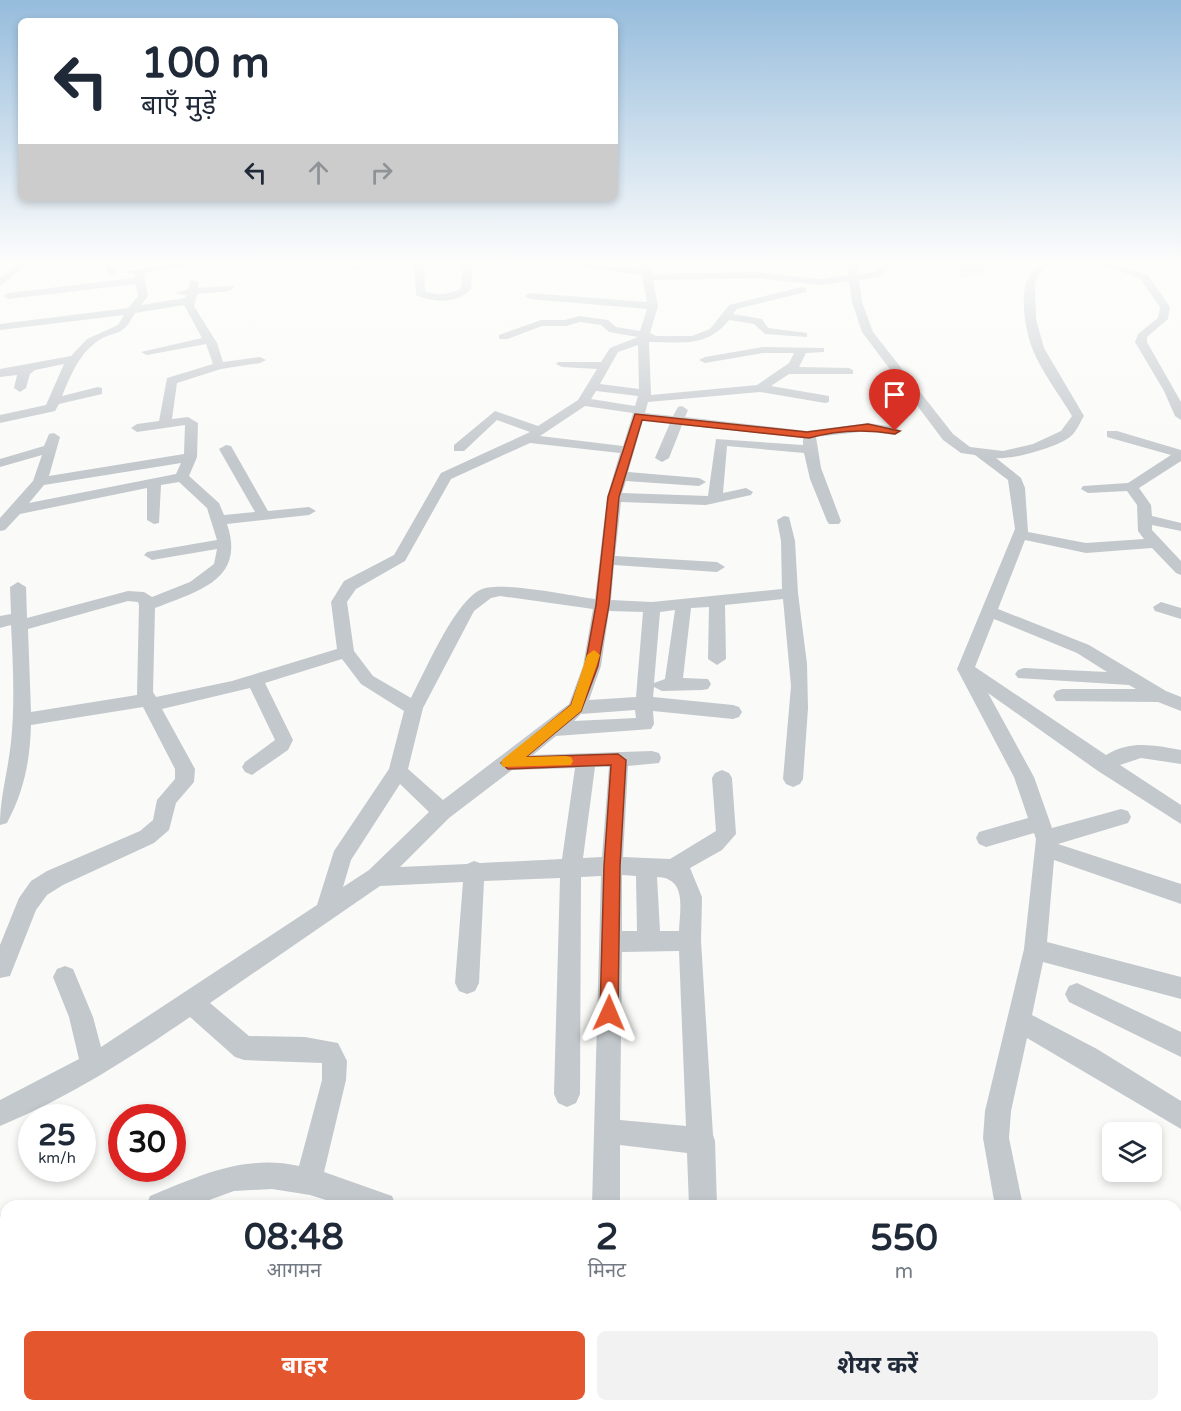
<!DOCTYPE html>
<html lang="hi">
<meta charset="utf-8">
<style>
:root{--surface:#fff;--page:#f2f2f3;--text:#1f2937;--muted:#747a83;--accent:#e4572e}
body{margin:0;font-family:"Varela Round","Noto Sans Devanagari",sans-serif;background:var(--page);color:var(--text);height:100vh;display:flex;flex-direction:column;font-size:22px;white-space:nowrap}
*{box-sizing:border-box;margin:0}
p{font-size:20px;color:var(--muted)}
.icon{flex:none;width:33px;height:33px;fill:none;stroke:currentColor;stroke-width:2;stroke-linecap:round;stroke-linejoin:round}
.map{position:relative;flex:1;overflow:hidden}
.details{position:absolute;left:0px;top:1200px;width:1182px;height:212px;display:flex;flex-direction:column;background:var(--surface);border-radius:18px 18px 0 0;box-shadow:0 3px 9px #0003}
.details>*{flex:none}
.banner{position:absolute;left:18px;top:18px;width:600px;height:183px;border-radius:9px;box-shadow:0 3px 9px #0003;background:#fff;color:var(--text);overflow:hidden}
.tools{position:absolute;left:1102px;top:1122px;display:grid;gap:12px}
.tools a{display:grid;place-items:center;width:60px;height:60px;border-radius:9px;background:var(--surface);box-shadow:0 3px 9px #0003;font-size:30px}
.speed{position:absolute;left:18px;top:1104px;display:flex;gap:12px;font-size:30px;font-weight:700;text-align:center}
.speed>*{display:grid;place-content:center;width:78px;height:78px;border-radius:50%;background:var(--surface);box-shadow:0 3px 9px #0003;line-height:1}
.speed small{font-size:15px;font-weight:400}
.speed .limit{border:9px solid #d22;background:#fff;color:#111}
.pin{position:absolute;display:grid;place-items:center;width:51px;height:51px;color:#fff;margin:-62px -26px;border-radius:50% 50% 50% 0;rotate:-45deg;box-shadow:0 0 6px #0007}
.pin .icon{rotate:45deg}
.me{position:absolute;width:66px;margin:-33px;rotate:1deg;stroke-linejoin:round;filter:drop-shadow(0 0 4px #0008)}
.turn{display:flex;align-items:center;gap:21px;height:126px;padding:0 24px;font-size:27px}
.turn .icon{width:78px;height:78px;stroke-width:2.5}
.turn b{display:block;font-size:42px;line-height:51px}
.lanes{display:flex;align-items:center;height:57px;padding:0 24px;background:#0003;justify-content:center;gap:30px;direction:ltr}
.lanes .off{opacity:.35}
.eta{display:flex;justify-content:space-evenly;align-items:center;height:102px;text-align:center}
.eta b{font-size:36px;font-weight:700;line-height:42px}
.button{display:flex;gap:12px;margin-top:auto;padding:12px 24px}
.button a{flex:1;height:69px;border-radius:9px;background:var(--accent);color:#fff;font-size:24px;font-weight:700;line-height:69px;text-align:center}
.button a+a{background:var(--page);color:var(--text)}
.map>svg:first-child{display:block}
.green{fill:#dadfd7}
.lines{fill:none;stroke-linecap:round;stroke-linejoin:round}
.minor{fill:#c3c8cc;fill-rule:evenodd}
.route{fill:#e4572e;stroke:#94391e;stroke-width:1.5}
.slow{fill:#f59e0b}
</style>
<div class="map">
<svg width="1181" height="1411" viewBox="0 0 1181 1411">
<rect width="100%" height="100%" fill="#fafaf8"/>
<path class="green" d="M960,264H1010L1007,267L960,278Z"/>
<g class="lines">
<path class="minor" d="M18,264H29L0,286V278Z
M105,264H115L116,275H108Z
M171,264H199L144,273L148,296L141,305L185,298L186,295L175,293L188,289L190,281L194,280L199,283L198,288L233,286L234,288L229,291L197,294L194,306L217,343L223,362L260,357L266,360L260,363L221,369L177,383L172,419L188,417L198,423L197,457L189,476L219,503L224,515L255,512L219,449L226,445L231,446L268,511L309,507L316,511L309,515L227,524C246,580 198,591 155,608L153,692L156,697L232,681L337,649L331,602L344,581L394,555L441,473L530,432L497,420L464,451H454V445L495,411L538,426L578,400L597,369L562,367L556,364L558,362H601L610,348L638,337L609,332L601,325L580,322L566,326H542L507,339H499V335L541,320H565L579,316L608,320L616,327L640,331L647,309L530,299L525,296L530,293L647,302L642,275L583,267L578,264L641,269L640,264H650L652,274L758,272L821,279L849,275L847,264H857L858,274L873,272L882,264H893L880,277L859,280L862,302L873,332L953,434L970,447L1003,451L1033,444L1061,431L1072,416C1059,394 1041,371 1032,348C1023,323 1013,264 1051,264L1039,273L1035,282L1036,319L1044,348L1084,416C1080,422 1077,431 1071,436C1059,447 1012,460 996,458L1021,478L1025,488L1028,532L1086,543L1144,539L1138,531L1137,505L1127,491L1088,493L1081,489L1083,486L1128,483L1171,455L1107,437V431H1117L1181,450V461L1139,488L1151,505L1152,516L1181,523V531L1152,525V530L1181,561V575L1176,573L1152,548L1086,553L1025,540L998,609L1089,645L1166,691L1181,697V711L1158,702L1056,701L1053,696L1056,691L1062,689H1136L1129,685L1018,678L1015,674L1018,670L1024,668L1107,672L1077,653L994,619L975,667L1106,755C1130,740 1154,745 1181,750V764L1141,758L1120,765L1181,805V824L1098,771L988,693L1034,777L1052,828L1121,809L1128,811L1131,817L1128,823L1058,844L1181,884V904L1054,860L1047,942L1181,977V999L1043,962L1032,1015L1097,1049L1181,1101V1129L1027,1038L1011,1111L1009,1138L1023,1206H995L983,1138L985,1111L1024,949L1036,839L1034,833L986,847L979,844L976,838L979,832L1028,818L1014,777L957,669L1015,529L1008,480L975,455L961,453L943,440L862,332L852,302L849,281L821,285L758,278L653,280L658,306L650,333L656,336H692L710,329L729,305L802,287L806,288V292L737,309L733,314L762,319L768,328L807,333V337L765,334L754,324L729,320C707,348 681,342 649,342L651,395L757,385L789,363L794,353H763L705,363L699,360L705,357L763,347L824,348V352L806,353L799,367L849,368L853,370V374H789L771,386L829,396V402L825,403L760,392L648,402L645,413L673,416L678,407L682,406L688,410L685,417L807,431L868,423L895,427L901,431L895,435L868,431L816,437L821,468L841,521L839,524H829L827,521L810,479L804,453L727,446L723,493L746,488L753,492L751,495L706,505L621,502L615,556L717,562L725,567L717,572L614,565L611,600L652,602L782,589L781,541L777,520L784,516L789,517L795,541L798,593L807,664L808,708L803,779L800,784L793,787L786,784L783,779L791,686L783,599L725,605L726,659L717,665L708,659L709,607L691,608L683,678L708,679L711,684L708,689L702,690L662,691L654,687L653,697L733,705L739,707L742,712L739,717L733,719L653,711L654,724L651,729L556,736L533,755L652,751L659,753L661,758L659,763L628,766L623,857L670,859L716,831L712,778L715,773L722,770L729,773L732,778L736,834L722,850L690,868L702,897L701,941L713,1135L715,1141L717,1206H689L687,1153L620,1145V1206H592L601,876L581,877L580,1094L576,1103L567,1107L558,1103L554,1094L560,878L484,881L479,983L475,991L467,994L459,991L455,983L463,882L380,886L210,1003L249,1036L305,1037L338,1043L347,1061L346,1080L324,1172L392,1196L396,1206H345L310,1195L272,1189L234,1191L193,1206H146L150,1196C199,1176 244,1154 299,1166L322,1080V1063L244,1060L235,1057L190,1017C130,1058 68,1098 0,1126V1100L79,1059L69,1017L53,977L57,969L65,966L73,969L93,1017L101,1047L317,905L334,851L389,769L404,711L361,684L342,659L265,683L293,740L288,750L252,775L245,772L242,767L245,762L275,740L250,688L162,709L195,769L194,782L176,803L169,830L154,843L63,885L47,895L36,910L10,976L0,978V945L19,898L31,881L47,871L140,831L153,820L157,800L175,779V769L143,707L31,725C30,761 24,791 7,823L0,825C0,797 8,771 11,742C15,704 13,663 11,625L0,628V616L11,614L10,587L18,582L26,587L27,618L128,591L144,592L152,597L190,582L214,564L217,549L152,560L144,555L147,552L217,540L207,508L179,482L161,485L159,523L154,524L147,520V488L20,514L5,530L0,531V518L33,481L42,455L0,467V459L44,446L49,434L54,433L60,437L49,476L184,454L185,425L137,432L131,428L137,424L159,421L167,378L213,364L206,344L147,355L141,352L202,338L184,305L135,313C120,341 115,328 95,343C78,356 70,377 62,396L98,387L102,388V394L59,404L55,411L0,423V415L46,405L64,364L35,370L30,374L26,388L20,392L14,388L17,375L0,377V369L71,356L87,339L118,325L124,315L0,330V324L128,308L138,296L136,284L8,299L3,296L8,293L135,278V274L123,272ZM638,345L639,389L600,384L618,352ZM596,391L638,396L635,406L591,399ZM585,406L633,413L623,446L540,436ZM643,420L670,423L655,458L662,462L669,458L682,425L803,438V445L716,439L708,496L622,493L626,481L699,486L706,482L699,478L628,472ZM530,443L620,453L607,497L595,599C572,596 498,580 480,590C454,603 426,670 411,698L373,676L354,651L347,602L356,589L405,561L451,479ZM181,463L176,474L29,503L44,485ZM500,596L593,609L583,666L569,704L443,800L408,769L423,708L474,611L491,598ZM128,601L138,602L139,605L137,695L31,712L28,629ZM675,610L665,679L654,683L660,612ZM609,611L643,612L636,697L589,700L601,666ZM635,710L636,718L574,721L581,714ZM595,767H609L602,857L583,858ZM575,768L562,859L480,863L474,861L467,864L400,867L449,818L512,770ZM400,784L429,812L369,870L343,887L351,860ZM622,875L636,876L637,931H622ZM657,877C687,878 680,908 679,931H660ZM679,951L686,1126L620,1120L622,952Z
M348,264H358L362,268L354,270Z
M414,264H424L425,291C437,296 450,295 461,288L463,264H473L471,289C457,304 434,303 416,295Z
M1101,264H1115L1148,275L1170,307L1168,319L1147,337V342L1181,402V420L1175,416L1164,391L1135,342L1138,334L1158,318L1160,307L1140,279Z
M1161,602L1181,608V619L1155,611L1153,607Z
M1077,983L1181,1032V1057L1069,1002L1065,994L1069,986Z
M0,1214L6,1215V1243L0,1242Z
M1181,1358V1408L1176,1410L1165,1406H1176V1360Z
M41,1406H73L70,1411H38Z
M302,1406H334L332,1411H300Z
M601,1406H632L634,1411H602Z
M968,1406H1000L998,1411H966Z"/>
</g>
<linearGradient id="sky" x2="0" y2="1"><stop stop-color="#96bcdc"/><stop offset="0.57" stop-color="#fdfdfc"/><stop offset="1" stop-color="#fdfdfc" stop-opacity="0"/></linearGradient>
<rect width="1181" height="461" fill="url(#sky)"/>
<path class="route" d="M635,414L807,432L868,424L900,431L895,434C866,429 837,430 809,438L642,420L619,497L609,605L598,666L581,711L526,757L618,754L626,760L620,866L618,1013L616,1019L609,1021L603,1019L600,1013L604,866L611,765L508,769L501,763L571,705L585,666L596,605L608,497Z"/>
<path class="slow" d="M594,650L600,655L581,711L526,757L566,756L571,757L573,761L571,765L503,767L501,763L503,759L571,705L587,655Z"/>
</svg>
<div class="tools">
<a><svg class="icon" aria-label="layers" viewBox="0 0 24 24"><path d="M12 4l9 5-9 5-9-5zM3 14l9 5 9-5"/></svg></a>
</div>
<div class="speed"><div>25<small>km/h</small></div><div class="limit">30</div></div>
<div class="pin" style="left:895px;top:431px;background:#d93025"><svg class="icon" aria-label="arrive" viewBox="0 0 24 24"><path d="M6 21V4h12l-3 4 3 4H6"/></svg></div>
<svg class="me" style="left:609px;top:1013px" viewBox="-20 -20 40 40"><path d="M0-17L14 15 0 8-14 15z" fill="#e4572e" stroke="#fff" stroke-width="4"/></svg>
<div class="banner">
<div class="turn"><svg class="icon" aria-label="left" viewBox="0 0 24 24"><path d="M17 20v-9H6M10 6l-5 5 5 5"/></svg><div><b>100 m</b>बाएँ मुड़ें</div></div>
<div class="lanes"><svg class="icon" aria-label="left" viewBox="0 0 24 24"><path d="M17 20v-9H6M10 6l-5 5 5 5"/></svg><svg class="icon off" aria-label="ahead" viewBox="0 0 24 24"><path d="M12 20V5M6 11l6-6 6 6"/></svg><svg class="icon off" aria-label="right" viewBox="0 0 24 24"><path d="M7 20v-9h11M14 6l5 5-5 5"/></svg></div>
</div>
<section class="details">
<div class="eta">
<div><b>08:48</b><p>आगमन</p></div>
<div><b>2</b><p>मिनट</p></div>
<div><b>550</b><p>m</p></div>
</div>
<div class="button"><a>बाहर</a><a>शेयर करें</a></div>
</section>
</div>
